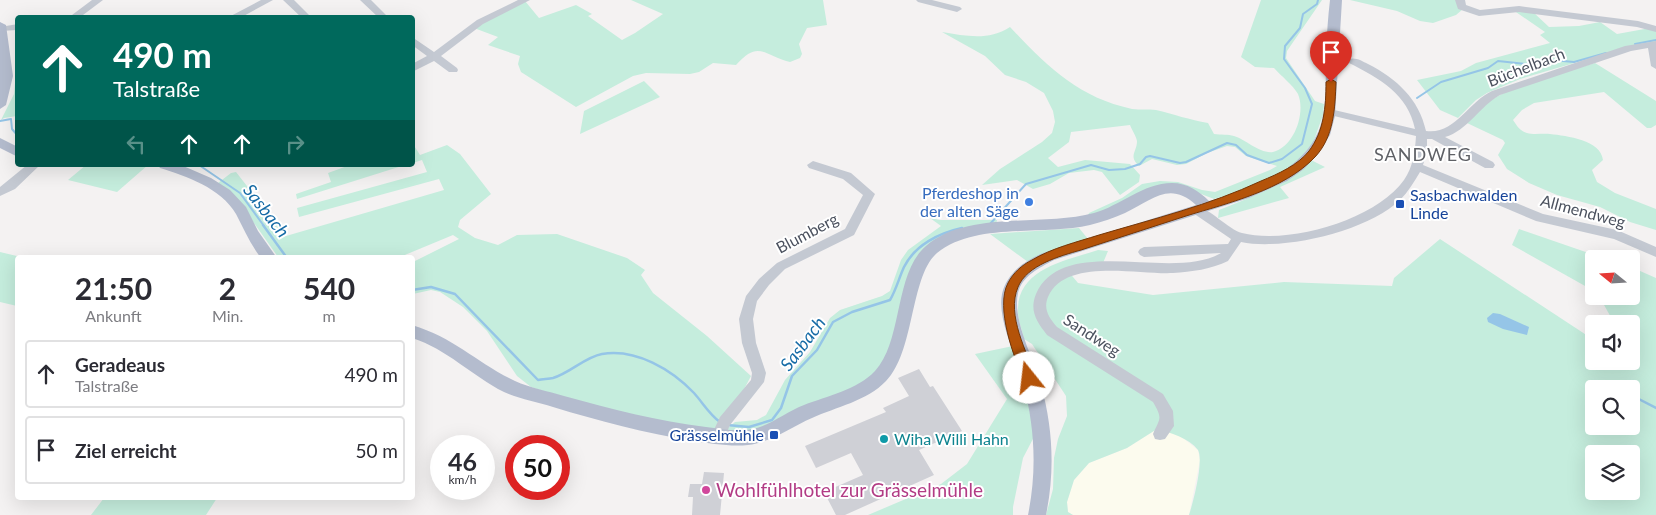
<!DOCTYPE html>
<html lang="de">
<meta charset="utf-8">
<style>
:root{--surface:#fff;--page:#f7f7f7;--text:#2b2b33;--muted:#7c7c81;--line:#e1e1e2}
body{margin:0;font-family:Lato,sans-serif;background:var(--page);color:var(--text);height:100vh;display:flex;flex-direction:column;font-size:19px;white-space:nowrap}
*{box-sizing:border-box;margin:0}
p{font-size:16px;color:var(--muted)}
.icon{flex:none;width:28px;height:28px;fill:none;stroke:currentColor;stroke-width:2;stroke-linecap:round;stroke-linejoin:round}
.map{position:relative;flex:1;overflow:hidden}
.details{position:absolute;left:15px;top:255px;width:400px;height:245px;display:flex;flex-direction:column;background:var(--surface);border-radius:5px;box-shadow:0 5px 20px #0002}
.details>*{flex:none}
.guide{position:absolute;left:15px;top:15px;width:400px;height:152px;border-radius:5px;box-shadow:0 5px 20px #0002;background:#00695c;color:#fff;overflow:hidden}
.needle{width:32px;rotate:288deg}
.fabs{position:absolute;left:1585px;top:250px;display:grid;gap:10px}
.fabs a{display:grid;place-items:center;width:55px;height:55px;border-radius:5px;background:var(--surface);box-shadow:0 5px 20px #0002;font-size:25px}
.speed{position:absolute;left:430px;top:435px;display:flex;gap:10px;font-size:25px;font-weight:700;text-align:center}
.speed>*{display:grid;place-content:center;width:65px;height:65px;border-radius:50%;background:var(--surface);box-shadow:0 5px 20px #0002;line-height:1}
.speed small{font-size:12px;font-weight:400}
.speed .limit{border:8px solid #d22;background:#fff;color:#111}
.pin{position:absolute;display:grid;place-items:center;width:42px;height:42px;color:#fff;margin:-51px -21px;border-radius:50% 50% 50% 0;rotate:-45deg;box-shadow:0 0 5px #0007}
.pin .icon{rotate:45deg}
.me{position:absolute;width:55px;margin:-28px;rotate:344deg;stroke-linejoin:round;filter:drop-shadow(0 0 4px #0008)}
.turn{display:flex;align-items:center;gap:18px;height:105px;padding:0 15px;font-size:22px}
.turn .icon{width:65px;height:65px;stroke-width:2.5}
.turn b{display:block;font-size:35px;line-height:42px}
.lanes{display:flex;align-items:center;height:48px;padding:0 15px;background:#0003;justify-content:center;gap:25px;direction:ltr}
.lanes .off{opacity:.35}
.eta{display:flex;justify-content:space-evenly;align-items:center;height:85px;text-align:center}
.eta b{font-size:30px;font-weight:700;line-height:35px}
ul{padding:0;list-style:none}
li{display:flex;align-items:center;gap:15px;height:68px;margin:0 10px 8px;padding:0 5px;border:2px solid var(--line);border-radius:5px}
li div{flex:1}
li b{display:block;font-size:19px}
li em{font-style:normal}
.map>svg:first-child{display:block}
.commercial{fill:#fcfbee}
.green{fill:#c5eddd;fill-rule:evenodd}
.water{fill:#95c5e7}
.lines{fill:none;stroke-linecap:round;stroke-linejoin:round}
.stream-far1{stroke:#95c5e7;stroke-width:2}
.stream{stroke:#95c5e7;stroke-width:2.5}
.building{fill:#cfd0d6}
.minor{fill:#c4c9d2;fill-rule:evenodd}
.major{fill:#b4bcce;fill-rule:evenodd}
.route{fill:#b45309;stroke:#753606}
.shop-dot{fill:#3f7fe0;stroke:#fff;stroke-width:2}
.transit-dot{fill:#1a4fb4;stroke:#fff;stroke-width:2}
.culture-dot{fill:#0f9aa8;stroke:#fff;stroke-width:2}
.hotel-dot{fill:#d1479c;stroke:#fff;stroke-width:2}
.labels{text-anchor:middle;stroke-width:4;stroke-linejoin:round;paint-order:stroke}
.street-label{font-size:16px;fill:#4b515e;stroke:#fff}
.shop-label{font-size:16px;fill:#366cbe;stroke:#fff;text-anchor:end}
.transit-label{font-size:16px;fill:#164399;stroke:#fff;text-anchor:start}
.culture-label{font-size:16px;fill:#0d838f;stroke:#fff;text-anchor:start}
.neighbourhood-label{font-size:18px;letter-spacing:1px;fill:#5f6166;stroke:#fff}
.water-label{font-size:18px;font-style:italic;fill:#166ba6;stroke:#fff}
.near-hotel-label{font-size:19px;fill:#b23c85;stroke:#fff;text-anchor:start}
</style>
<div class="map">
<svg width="1656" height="515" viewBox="0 0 1656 515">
<rect width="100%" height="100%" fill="#f4f2f2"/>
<path class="commercial" d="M1157,429L1178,434L1198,450L1200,460L1189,515H1073L1068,512L1067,502L1074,480L1089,463L1127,448Z"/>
<path class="green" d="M631,0H823L827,25L807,28L799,44L802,54L800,58L790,62C764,56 759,39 736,65L713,63L699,72L690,74L646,73L633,76L576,107L521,72L518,64L520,56L488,45L498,37L474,28L525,1L539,18L576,5L592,14L588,16L622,40L635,33L663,14Z
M1261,0H1322L1287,51L1286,58L1315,101L1324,104L1323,115L1313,143L1295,164L1273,178L1242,191L1214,199L1183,187L1087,218L1089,213L1122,198L1142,184L1160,181L1178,182L1202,190L1215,192L1270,170L1277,166L1246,156L1235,147L1227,146L1207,153L1186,164L1177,165L1152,159L1139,166C1128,156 1137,152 1137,141C1136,136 1132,130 1130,125L1071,132L1069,142L1048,158L1058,167L1085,160L1130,164L1140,175L1139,182L1120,195L1102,172L1094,170L1069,173L1050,184L1033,189L1017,180L982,185L1000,169L1042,142L1052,133L1055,122L1053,111L1044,93L1026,82L1005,75L985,56L942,32C967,36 988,41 1010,27C1047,66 1077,97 1132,109C1140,110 1148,109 1156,110C1173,114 1190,120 1208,123L1214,134C1221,135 1228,134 1234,136C1245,139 1260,154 1273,152C1294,147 1306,113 1298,94C1293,85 1281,76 1274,68L1255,67L1241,57Z
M1350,0H1456L1463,9L1456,15L1433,23L1420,21L1397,11Z
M1513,10L1533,12L1549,27L1579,26L1600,22L1617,34L1650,28L1656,31V42L1588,59L1520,79L1487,93L1476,100L1458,118L1440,110L1417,80L1461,71L1476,63L1550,43L1540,35L1545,32Z
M1595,63L1656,101V125L1651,128H1647L1604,92L1534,103L1522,110L1513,120C1517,126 1520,131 1527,133C1534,135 1543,133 1550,134C1567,136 1601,140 1603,160L1592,170L1597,182L1615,193L1656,209V230L1630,222L1600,207L1557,195L1529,183L1507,169L1498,155L1505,143L1503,140L1467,123C1473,117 1478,111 1483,106C1508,85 1563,73 1595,63Z
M644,81L660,97L580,134L584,111Z
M15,83H17V116L4,118L1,120L14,94Z
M413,144L420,155L447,145L460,154L491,194L460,220L458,227L475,238L498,245L517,235L557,234L627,258L645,270L641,275L653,293L707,336L751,376L742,393L715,431L593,408L531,387L517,376L487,331L463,307L440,292L431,290L413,294V262L459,239L453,235L400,257H278L237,199L218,183L231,173L236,172L286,236L444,190L439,179L299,217L297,208L427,172L422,160L413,163Z
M1311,160L1325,167L1280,187L1289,198L1218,218L1219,210C1257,195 1279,187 1311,160Z
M86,165H148L117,192L68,180Z
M350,165H405L297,199L296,194L331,182L328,173Z
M930,218L940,220H997L996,225L925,250L886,361L866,383L762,430L728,432L727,429L735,422L757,420L766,415L785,380L810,352L830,318L840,310L882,296L890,291L901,260L908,250L941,226Z
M1079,228L1088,239L1045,253L1028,262L990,234Z
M1519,229L1606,259H1594V291L1512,245Z
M1440,239L1594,340V361H1631V324H1611L1613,321L1599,296H1631V267L1656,278V515H1189C1193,503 1204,461 1198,450C1189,438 1171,433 1157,429L1127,448L1089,463L1074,480L1067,502L1068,512L1073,515H1046L1053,489L1054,458L1058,439L1067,416L1066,396L1032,344L1024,339C1022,329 1017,318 1018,308C1019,268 1068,260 1098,250L1108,251L1103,263L1068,271L1078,283L1153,295L1284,282L1392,286L1394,278ZM1594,389H1631V426H1594ZM1594,454H1631V491H1594Z
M0,252L21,257L18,258L17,306L0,302Z
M1013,346L1032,408L1035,435L1023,458L1013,507V515H868L941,484L967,464L1007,399L975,354Z
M104,498H217L206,515H91Z"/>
<path class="water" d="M1493,313L1500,314L1529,327L1527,335L1503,329L1488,322L1487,318Z"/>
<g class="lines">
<path class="stream-far1" d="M1635,44L1656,40
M1417,98L1441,82L1488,68L1498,61L1526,64L1552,60L1574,62L1606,53
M0,121L11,119L12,129L18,136
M199,165L240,193L264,226
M990,224L1026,184L1091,165L1109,170L1125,169L1140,164L1146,157L1150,156L1180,163L1186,162L1227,143L1236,145L1247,155L1269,163L1282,159L1302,144L1312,104L1305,88L1284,59L1285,46L1300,28L1303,14L1317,4L1318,0"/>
<path class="stream" d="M263,225L287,258
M412,290L431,287L455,294L538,380C543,379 549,379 553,378C570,373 585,357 602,354C636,348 672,370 694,393C703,403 709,414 720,422
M1631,395L1656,408
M727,425L749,427L772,420L781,408L792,376L817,350L833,322L852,312L890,300C896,290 899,278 904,267C915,245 939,233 962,228"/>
</g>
<path class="building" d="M919,369L930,387L933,386L962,431L919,450L934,475L845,515H836L824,492L863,475L851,453L816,468L805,446L886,412L883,408L909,396L898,378Z
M704,472L724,473L720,515H692L693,497H688L690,484H702Z"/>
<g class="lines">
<path class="minor" d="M92,0H103L79,18H68Z
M261,0H273L240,18H227Z
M283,0H294L312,18H302Z
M360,0H371L389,18H379Z
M518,0H530L483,24L441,56L457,68L458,70L457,72H449L434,61L412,72V64L427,56L412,45V37L434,52L477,20Z
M916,0H932L960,7L962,9L957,12L918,2Z
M1455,0H1465L1466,5L1480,10L1519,6L1638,21L1656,26V32L1637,27L1519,12L1479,16L1458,9Z
M18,24V30L0,31V27Z
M1656,41V69L1651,66L1648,48L1631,51L1500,95C1480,106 1467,131 1445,137L1493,162L1495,165L1493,168H1485L1432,139H1427V152L1423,165L1543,214L1617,230L1656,247V257L1614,239L1536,221L1420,172C1414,182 1408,192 1400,200C1368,231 1284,251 1241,242L1228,261C1212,269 1191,272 1173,273C1139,275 1065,257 1048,297C1043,309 1049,318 1057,327L1163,394L1173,411L1174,426L1165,439L1160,440L1155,439L1153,434C1160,418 1163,419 1153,402L1047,335C1037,322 1029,311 1036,294C1063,233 1173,282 1221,253L1144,257L1140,255L1138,252L1140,249L1144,247L1228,244L1231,239L1193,213L1191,210L1193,207C1205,203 1228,230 1242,233C1288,245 1376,220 1404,180C1413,167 1415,152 1416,136L1330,115L1325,112L1330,109L1415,129C1408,94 1379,78 1349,63V59C1356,57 1362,61 1368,64C1397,79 1419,99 1426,131C1455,135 1468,102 1492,91L1625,46Z
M813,161L851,173L875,194L854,235L785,269L769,285L757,301L753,319L756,343L766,373L764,382L730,425L723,441L718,442L713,441L711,436L720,417L751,380L752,373L742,343L739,319L746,296L759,279L777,263L845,229L863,195L843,179L809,168L807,165Z
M27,165H40L15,189L0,196V187Z"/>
<path class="major" d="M1330,0H1342L1335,116L1330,135L1317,155L1304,169L1287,181L1249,198L1054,260C1039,268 1022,276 1018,293C1012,320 1034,359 1041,385C1053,428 1055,471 1046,515H1028C1037,471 1035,427 1023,383C1017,357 997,320 1002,294C1007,273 1024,261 1043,253L1196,205C1169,180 1151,201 1125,213C1114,218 1102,222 1090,225C1043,236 975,222 937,253C910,276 915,352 886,381C867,401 836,407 812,418C791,427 772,442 748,445C730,447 710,443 693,441C645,433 599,421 553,407C537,402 519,399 504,392C472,376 447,349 412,338V325C455,338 477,363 515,381C530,388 548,391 564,396C611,409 658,421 706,427C721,429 737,432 753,429C771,425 786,412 804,405C827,396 857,390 875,371C903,341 894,273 926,246C968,210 1042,227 1094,213C1120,206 1143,183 1172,183C1187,183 1199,191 1209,201C1250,189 1304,172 1320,127C1328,102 1325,75 1326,50C1327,33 1328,17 1330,0Z
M0,22L6,25L13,76L6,105L0,109Z
M0,138L18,147V157L0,148Z
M158,165H181L211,178L230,190L246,207L258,231L277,258H261C250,244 244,229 236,214C221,188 186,176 160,168Z"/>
</g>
<path class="route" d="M1331,79L1336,82C1335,108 1334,137 1315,157C1284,190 1228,203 1186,216C1151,227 1116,239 1081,250C1060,256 1027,265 1018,287C1006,315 1027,352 1036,378L1034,382L1029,383L1025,382C1014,359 995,307 1008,283C1013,273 1022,265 1032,260C1052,248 1077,242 1099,235C1153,219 1210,205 1261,181C1278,174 1298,165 1309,151C1324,131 1326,107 1326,82Z"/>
<circle class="shop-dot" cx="1029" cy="202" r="5"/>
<g class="transit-dot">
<rect x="1395" y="199" width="10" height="10" rx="2.5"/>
<rect x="769" y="430" width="10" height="10" rx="2.5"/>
</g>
<circle class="culture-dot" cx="884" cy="439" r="5"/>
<circle class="hotel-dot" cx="706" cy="490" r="5"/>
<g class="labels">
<g class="street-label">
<text transform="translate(1526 67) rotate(-21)" y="6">Büchelbach</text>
<text transform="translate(1583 211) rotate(15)" y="6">Allmendweg</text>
<text transform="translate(807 233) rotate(-28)" y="6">Blumberg</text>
<text transform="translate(1092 335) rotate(33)" y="6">Sandweg</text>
</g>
<g class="shop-label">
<text x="1019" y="199">Pferdeshop in<tspan x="1019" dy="18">der alten Säge</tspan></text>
</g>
<g class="transit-label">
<text x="1410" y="201">Sasbachwalden<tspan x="1410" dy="18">Linde</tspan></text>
<text x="764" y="441" text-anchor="end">Grässelmühle</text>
</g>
<g class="culture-label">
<text x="894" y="445">Wiha Willi Hahn</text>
</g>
<g class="neighbourhood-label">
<text x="1423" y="161">SANDWEG</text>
</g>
<g class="water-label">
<text transform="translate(266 211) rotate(52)" y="6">Sasbach</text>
<text transform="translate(803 344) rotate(-53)" y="6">Sasbach</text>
</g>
<g class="near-hotel-label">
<text x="716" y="497">Wohlfühlhotel zur Grässelmühle</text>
</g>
</g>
</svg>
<div class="fabs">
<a><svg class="needle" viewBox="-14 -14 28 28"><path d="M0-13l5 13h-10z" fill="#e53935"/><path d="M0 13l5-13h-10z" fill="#7c7c81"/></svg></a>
<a><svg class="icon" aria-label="sound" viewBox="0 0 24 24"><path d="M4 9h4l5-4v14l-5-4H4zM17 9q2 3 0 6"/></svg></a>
<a><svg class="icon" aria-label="search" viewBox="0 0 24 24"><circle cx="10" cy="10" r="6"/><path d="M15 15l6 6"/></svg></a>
<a><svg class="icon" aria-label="layers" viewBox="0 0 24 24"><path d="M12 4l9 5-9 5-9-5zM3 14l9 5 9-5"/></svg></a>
</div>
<div class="speed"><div>46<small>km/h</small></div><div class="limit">50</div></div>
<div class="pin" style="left:1331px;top:82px;background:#d93025"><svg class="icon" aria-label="arrive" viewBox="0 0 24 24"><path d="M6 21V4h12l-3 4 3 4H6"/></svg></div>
<svg class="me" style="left:1029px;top:378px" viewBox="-20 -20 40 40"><circle r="19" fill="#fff"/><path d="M0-13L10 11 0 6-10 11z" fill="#b45309"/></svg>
<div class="guide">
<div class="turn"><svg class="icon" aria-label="ahead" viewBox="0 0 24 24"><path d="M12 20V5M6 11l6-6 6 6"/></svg><div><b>490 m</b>Talstraße</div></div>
<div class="lanes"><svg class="icon off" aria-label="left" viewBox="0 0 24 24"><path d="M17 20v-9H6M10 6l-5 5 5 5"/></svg><svg class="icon" aria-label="ahead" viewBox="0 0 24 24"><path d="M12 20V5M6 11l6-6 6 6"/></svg><svg class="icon" aria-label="ahead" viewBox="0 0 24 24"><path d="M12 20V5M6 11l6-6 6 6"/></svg><svg class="icon off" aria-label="right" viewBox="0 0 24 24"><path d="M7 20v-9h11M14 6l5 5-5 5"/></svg></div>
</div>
<section class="details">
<div class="eta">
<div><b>21:50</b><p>Ankunft</p></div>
<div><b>2</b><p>Min.</p></div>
<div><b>540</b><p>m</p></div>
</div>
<ul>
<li><svg class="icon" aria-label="ahead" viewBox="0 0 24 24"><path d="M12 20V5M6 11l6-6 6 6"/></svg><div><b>Geradeaus</b><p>Talstraße</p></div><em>490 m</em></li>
<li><svg class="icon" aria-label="arrive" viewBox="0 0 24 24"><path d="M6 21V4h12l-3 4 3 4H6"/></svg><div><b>Ziel erreicht</b></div><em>50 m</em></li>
</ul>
</section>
</div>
